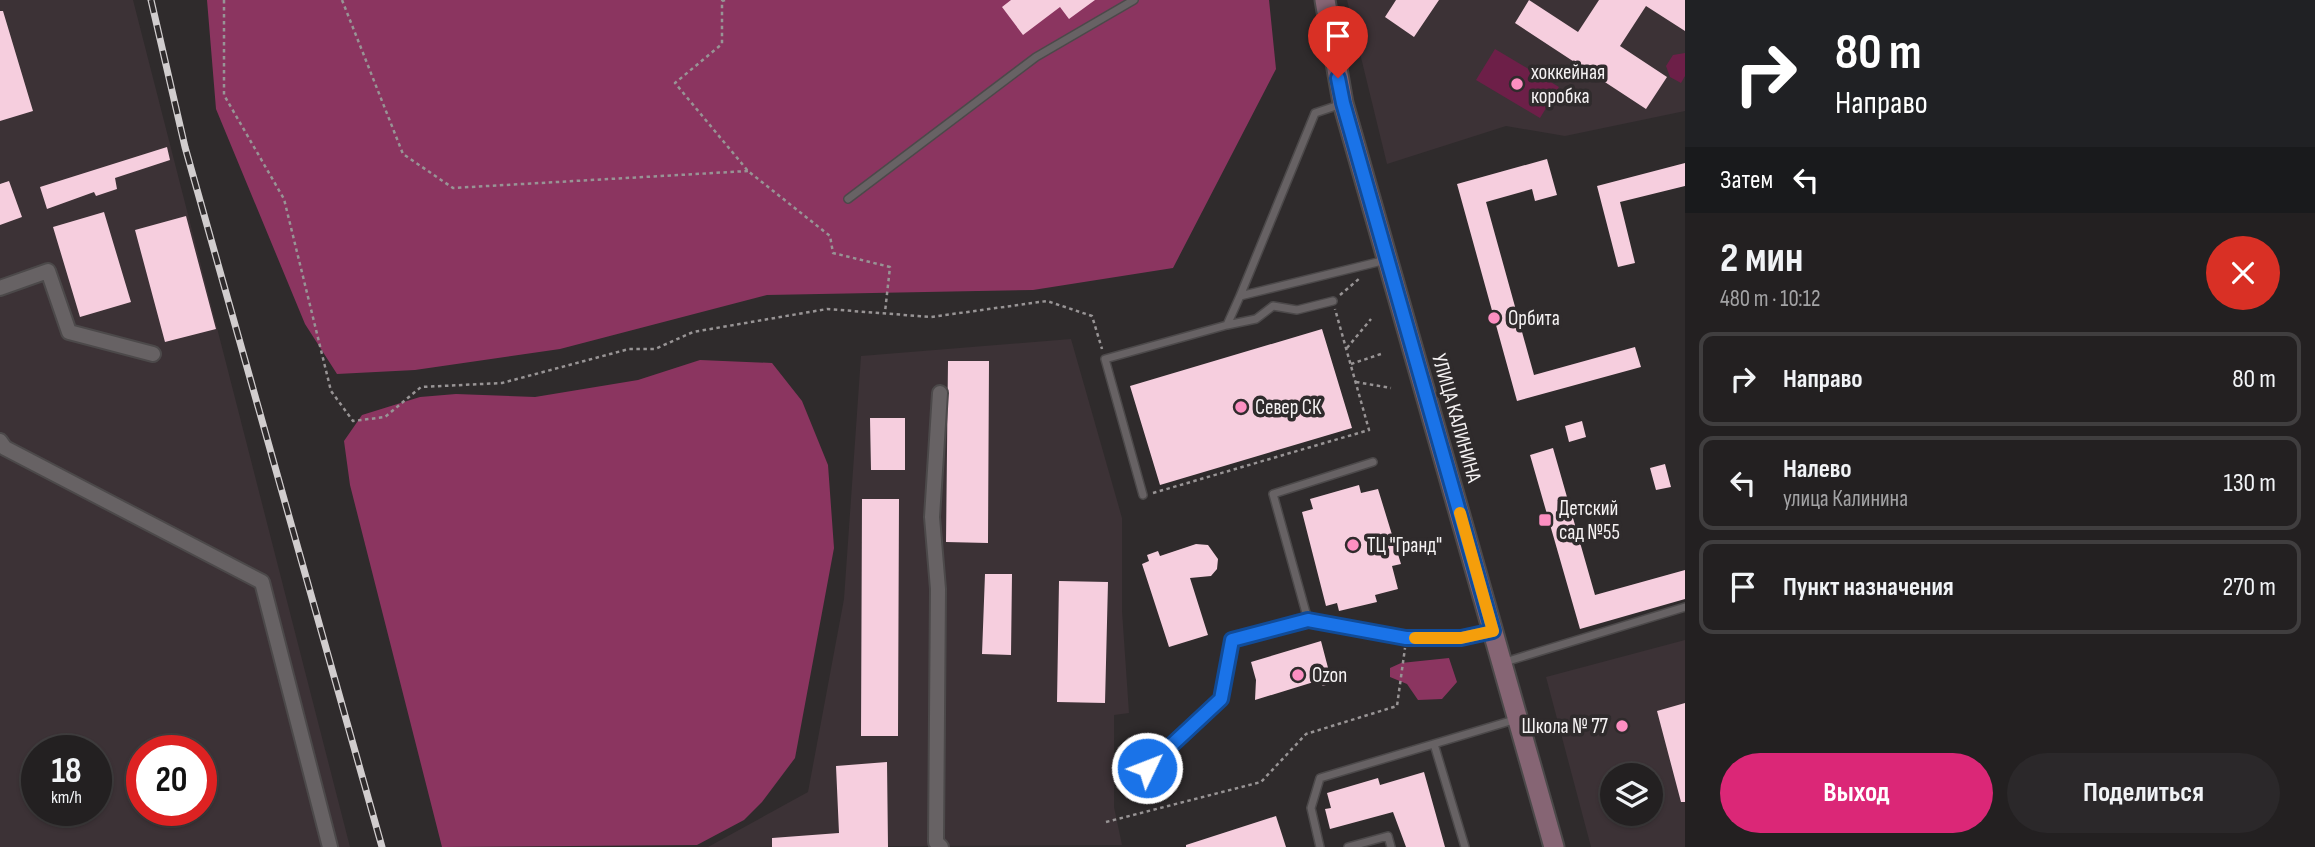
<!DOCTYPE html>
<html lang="ru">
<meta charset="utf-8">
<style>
:root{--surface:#232021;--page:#2b282a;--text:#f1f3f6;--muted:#a3a3a5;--line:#403e3f;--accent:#db2777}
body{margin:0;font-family:"Sofia Sans Condensed",sans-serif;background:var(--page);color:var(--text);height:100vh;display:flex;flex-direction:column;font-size:26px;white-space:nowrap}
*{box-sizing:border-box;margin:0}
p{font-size:23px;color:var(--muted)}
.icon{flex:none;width:38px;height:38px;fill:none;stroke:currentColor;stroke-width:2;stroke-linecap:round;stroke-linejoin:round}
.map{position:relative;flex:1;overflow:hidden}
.details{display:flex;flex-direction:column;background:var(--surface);width:630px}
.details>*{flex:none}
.top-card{background:#202124;color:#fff;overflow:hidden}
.buttons{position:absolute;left:1600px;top:763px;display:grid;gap:14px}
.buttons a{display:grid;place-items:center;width:63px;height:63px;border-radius:50%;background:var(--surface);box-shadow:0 2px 5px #0004,0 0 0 2px var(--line);font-size:35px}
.speed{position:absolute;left:21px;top:735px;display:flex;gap:14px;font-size:35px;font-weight:700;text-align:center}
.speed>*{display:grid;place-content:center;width:91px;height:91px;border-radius:50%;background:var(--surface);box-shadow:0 2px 5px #0004,0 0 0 2px var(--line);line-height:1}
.speed small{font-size:18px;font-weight:400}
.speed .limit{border:10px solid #d22;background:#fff;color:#111}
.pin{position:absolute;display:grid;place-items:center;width:60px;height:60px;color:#fff;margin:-72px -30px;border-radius:50% 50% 50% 0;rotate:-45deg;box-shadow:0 0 7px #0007}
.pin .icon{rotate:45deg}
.me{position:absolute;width:77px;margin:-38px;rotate:47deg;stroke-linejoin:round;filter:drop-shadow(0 0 5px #0008)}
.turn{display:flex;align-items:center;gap:24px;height:147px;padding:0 35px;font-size:32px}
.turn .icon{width:91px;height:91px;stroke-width:2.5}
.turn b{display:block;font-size:49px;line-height:60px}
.then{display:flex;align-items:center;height:66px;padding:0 35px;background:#0003;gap:14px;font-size:26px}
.round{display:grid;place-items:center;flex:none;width:74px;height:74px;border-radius:37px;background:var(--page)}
.summary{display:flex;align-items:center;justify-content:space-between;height:119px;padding:0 35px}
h1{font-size:42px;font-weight:700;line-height:52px}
.cta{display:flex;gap:14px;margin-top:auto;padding:14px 35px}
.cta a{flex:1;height:80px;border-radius:42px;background:var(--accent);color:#fff;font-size:28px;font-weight:700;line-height:80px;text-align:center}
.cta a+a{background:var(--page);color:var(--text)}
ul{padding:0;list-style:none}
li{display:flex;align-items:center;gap:21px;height:94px;margin:0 14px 10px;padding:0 21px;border:4px solid var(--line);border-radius:14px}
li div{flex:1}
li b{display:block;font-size:26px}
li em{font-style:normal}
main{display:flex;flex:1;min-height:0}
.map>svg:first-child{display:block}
.built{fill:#3c3236;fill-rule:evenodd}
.green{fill:#6d1f48}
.forest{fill:#8b3560}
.building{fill:#f6cede}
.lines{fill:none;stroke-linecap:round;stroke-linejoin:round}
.service-casing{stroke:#4c494a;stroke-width:10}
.minor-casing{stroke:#4c494a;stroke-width:18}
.secondary-casing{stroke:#4c494a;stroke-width:23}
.path{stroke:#989495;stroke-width:2.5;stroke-dasharray:3.5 3.5;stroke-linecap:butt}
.service{stroke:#676264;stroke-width:7}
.minor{stroke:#676264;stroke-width:14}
.secondary{stroke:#866574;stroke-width:19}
.rail-casing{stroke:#d1cdce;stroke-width:7}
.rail{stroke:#2f2b2c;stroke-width:4.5;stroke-dasharray:13;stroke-linecap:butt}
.route-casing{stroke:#114b97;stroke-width:18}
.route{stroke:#1a73e8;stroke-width:12}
.slow{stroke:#f59e0b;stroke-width:12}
.poi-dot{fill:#fc8fc1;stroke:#2f2b2c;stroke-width:2.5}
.labels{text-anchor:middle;stroke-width:7;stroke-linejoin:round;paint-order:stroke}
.poi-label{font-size:21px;fill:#f5f2f3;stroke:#2f2b2c;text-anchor:start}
.street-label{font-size:21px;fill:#f5f2f3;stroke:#2f2b2c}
</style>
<main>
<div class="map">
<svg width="1685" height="847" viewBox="0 0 1685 847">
<rect width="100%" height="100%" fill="#2f2b2c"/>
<path class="built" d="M0,0H133L350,847H0ZM37,751H96V810H37ZM142,751H201V810H142Z
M1347,0H1685V111L1565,136L1506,126L1387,164Z
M1071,339L1122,518V611L1129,713L1114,715V807L1122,845L708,847L808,792L844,599L861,356Z
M1685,640V847H1591L1546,677ZM1612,775H1650V814H1612Z"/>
<path class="green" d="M1495,49L1559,87L1540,118L1476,80Z
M1685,53V76L1681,83L1670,77L1666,66L1673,55Z"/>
<path class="forest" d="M207,0H1269L1276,69L1173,268L1033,290L767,295L560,349L415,370L337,374L305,324L216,109Z
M700,360L772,363L802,401L828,465L834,548L795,758L762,802L744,820L697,845L442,847L350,485L344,441L362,415L420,397L456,394L535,397L638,380Z
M1449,658L1457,682L1442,699L1418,700L1407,684L1390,677V668L1401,663Z"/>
<path class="building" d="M1011,0H1095L1069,19L1060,7L1023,35L1002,7Z
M1396,0H1439L1414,37L1385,17Z
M1529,0L1578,32L1599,0H1685V31L1646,6L1620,46L1667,77L1646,109L1515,23Z
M0,11H3L33,111L0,121Z
M167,147L170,160L115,178L117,189L96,196L94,192L47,209L40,187Z
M1547,159L1557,195L1535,201L1532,189L1486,202L1534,375L1635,347L1641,367L1517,401L1457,184Z
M1685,163V186L1620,202L1635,263L1618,267L1597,186Z
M9,181L22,217L0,225V184Z
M104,212L131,302L80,317L53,227Z
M186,216L216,329L165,342L135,230Z
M1322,329L1352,428L1160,485L1130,386Z
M948,361H989L988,543L946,542Z
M870,418H905V470H871Z
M1582,421L1586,437L1569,442L1565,426Z
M1553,448L1595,595L1685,570V599L1580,629L1530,455Z
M1665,464L1671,487L1656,490L1650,468Z
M1359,485L1361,493L1378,489L1401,564L1392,566L1398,589L1375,595L1377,602L1339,611L1337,603L1326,606L1302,512L1313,509L1310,499Z
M862,499H899L898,736H861Z
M1196,544L1208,545L1218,559L1217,569L1211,576L1190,578L1208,635L1169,647L1142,564L1149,561L1147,555L1158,551L1160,556Z
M985,574H1012L1011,655L982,654Z
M1059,581L1108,582L1105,703L1057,702Z
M1321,641L1332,683L1323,686L1317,681L1255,700L1256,680L1251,662Z
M1685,703V802H1681L1657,711Z
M887,762L888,847H772V838L839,833L836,766Z
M1424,772L1445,847H1406L1393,812L1330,829L1325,809L1331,808L1327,793L1378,778L1380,785Z
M1276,816L1286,847H1186V845Z"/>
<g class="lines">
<g class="service-casing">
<path id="service" d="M1342,104L1315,113L1240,296L1386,260
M848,199L1036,57L1134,0
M1227,325L1256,319L1273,306L1297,310L1333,301
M1143,495L1105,359L1227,325L1240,296
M1308,620L1273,494L1373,462
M1505,662L1685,607
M1434,744L1465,847
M1147,768L1221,699L1232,640L1308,620L1406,638H1460L1492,631
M1320,847L1311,808L1320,778L1517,719
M1348,847L1388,836L1391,847"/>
</g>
<g class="minor-casing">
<path id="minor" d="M0,288L48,271L69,332L153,354
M940,393L932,517L938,589L936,842L941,847
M0,441L5,448L262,582L330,847"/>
</g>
<g class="secondary-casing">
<path id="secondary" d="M1325,0L1343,103L1554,847"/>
</g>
<path class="path" d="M224,0V95L284,199L331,391L353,421L385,417L421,387L502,383L629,349H655L693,332L827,309L931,317L1047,301L1092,316L1102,349
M342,0L403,154L453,188L748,171
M725,0L722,1V44L675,83L748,171L830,236L833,253L890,267L885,312
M1340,295L1360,278
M1347,348L1371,319
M1351,364L1381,354
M1356,382L1391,388
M1153,493L1369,430L1335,309
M1106,822L1261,782L1306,734L1397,706L1405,648"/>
<use href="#service" class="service"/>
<use href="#minor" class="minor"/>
<use href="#secondary" class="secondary"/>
<g class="rail-casing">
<path id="rail" d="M151,0L185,147L382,847"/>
</g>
<use href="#rail" class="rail"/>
</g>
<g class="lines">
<g class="route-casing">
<path id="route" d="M1147,768L1221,699L1232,640L1308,620L1406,638H1461L1493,631L1343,103L1338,78"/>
</g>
<use href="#route" class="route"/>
<path class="slow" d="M1415,638H1461L1493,631L1460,513"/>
</g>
<g class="poi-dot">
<circle cx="1517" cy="84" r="7"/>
<circle cx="1494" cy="318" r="7"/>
<circle cx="1241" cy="407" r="7"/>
<rect x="1538" y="513" width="14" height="14" rx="3.5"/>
<circle cx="1353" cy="545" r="7"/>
<circle cx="1298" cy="675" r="7"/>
<circle cx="1622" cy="726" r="7"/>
</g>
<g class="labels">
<g class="poi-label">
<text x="1531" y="79">хоккейная<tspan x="1531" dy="24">коробка</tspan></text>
<text x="1508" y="325">Орбита</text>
<text x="1255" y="414">Север СК</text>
<text x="1559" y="515">Детский<tspan x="1559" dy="24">сад №55</tspan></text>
<text x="1367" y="552">ТЦ "Гранд"</text>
<text x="1312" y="682">Ozon</text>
<text x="1608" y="733" text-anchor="end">Школа № 77</text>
</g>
<g class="street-label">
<text transform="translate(1457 418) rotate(74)" y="7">УЛИЦА КАЛИНИНА</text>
</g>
</g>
</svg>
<div class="buttons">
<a><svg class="icon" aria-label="layers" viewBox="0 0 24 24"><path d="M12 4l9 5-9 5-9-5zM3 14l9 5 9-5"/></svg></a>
</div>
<div class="speed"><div>18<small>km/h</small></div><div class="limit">20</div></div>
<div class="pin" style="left:1338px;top:78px;background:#d93025"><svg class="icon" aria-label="arrive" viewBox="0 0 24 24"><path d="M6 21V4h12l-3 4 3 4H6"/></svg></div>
<svg class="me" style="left:1147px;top:768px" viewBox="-20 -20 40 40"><circle r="17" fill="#1a73e8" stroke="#fff" stroke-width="3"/><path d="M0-11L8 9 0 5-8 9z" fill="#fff"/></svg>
</div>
<section class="details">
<div class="top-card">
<div class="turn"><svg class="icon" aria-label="right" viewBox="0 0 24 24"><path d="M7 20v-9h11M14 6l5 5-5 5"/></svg><div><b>80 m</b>Направо</div></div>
<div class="then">Затем<svg class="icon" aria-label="left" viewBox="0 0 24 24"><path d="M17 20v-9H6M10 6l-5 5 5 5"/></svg></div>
</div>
<div class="summary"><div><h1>2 мин</h1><p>480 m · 10:12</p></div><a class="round" style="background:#d93025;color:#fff"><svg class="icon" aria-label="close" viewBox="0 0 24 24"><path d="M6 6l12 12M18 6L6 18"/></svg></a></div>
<ul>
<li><svg class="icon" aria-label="right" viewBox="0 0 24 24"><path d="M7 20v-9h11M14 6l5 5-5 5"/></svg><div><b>Направо</b></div><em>80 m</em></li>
<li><svg class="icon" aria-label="left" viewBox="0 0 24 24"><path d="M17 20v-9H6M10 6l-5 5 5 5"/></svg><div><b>Налево</b><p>улица Калинина</p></div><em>130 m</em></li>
<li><svg class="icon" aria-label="arrive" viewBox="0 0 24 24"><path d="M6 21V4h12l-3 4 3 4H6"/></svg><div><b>Пункт назначения</b></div><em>270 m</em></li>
</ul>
<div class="cta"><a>Выход</a><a>Поделиться</a></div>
</section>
</main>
